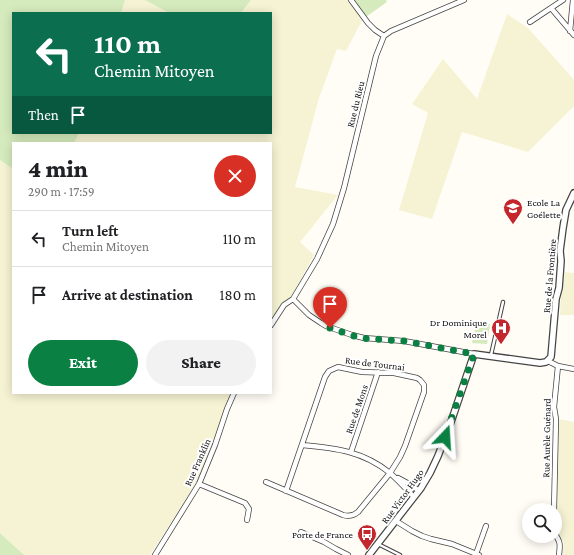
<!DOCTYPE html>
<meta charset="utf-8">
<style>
:root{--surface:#fff;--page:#f2f2f2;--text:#202124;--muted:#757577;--line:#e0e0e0;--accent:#0b8043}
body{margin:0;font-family:"Crimson Pro",serif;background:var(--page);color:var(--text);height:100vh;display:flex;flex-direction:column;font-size:15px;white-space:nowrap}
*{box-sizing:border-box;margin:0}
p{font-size:13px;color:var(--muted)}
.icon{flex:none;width:22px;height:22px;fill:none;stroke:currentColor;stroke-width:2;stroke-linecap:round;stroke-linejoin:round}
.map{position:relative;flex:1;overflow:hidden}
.sheet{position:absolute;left:12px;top:142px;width:260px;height:252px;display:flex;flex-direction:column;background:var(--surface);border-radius:0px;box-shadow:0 2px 10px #0003}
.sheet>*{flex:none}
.top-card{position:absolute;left:12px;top:12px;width:260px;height:122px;border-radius:0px;box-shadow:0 2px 10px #0003;background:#0b6e4f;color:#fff;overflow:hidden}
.buttons{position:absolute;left:522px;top:503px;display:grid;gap:8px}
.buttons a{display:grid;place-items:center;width:40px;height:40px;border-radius:50%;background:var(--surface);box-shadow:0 2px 10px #0003;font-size:20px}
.pin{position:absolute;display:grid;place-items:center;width:34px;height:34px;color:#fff;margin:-41px -17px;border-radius:50% 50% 50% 0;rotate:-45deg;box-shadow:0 0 4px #0007}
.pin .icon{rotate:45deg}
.me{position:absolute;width:44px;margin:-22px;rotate:20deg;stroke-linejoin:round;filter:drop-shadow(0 0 3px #0008)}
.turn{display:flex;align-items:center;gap:14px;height:84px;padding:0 16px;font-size:18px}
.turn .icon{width:52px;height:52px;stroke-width:2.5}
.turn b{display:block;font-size:28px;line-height:34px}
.then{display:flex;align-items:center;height:38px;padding:0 16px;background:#0003;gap:8px;font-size:15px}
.round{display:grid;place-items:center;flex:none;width:42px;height:42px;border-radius:21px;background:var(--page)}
.overview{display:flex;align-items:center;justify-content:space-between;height:68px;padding:0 16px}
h1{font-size:24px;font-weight:800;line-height:30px}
.cta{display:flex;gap:8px;margin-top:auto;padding:8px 16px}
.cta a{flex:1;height:46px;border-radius:24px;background:var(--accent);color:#fff;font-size:16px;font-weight:800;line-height:46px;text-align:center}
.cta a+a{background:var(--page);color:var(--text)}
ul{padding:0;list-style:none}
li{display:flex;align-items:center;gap:12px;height:56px;padding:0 16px;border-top:1px solid var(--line)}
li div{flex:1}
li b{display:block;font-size:15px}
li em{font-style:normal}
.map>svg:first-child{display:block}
.farmland{fill:#f6f3d4}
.green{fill:#d5ebbd}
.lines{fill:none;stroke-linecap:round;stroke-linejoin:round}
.service-casing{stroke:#444;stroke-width:4.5}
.minor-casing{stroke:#444;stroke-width:6}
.tertiary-casing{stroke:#444;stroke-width:8}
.service{stroke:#fff;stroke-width:2.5}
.minor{stroke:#fff;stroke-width:4.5}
.tertiary{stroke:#fff;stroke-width:5.5}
.route{stroke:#0b8043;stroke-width:7;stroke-dasharray:0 12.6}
.labels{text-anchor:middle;stroke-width:4;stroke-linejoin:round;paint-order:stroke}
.street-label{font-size:10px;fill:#111;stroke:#fff}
.poi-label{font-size:10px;fill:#111;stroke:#fff;text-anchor:end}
</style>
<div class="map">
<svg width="574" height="555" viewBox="0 0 574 555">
<rect width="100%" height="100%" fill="#fffdf5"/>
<path class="farmland" d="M125,0H145L169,13H121Z
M251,0H350L363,19L346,51L337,49L319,98L295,187L338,195L300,242L314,255L291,297L283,303L271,322V143H74L79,133H271V13H241Z
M507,14L528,28L574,80V106L528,152L462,132L432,219L399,210L428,113L412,104L443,59L477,99Z
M0,160L13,169V393H232L198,481L150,555H24L0,533Z
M562,272L574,273V315H560Z
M558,419L574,422V555H562L564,543L555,530Z"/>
<path class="green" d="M0,0H125L121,13H13V133H79L74,143H13V169L0,160Z
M145,0H251L241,13H169Z
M350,0H386L387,2L363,19Z
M477,321L490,324L487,344L472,343Z
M0,533L24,555H0Z"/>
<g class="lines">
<g class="service-casing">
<path id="service" d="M491,355L503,302
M378,544L400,555"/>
</g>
<g class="minor-casing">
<path id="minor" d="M351,0L368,23L375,30L384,36
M551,8L574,35
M530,22L563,0
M570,31L573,0
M293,299L309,315L321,323L326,326L352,335L364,338L404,341L474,354
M271,325L284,305L293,299L317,259L333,224L344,188L376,56L384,36L391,31L464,0
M548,361L558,366L574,369
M302,445C335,448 363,451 390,473C399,481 406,489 414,497
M351,452L378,372
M398,478L411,485L419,491
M266,482L343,515C349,517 353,516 358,512L390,473L400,457L405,446L424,392V385L420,380L417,378L394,373L362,372L338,367L329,371L325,377L286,491
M199,484L245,503L249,509L247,520
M554,510L556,419L554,407L558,366
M396,521L412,531L422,536L431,539L452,544L479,555
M301,532L324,542L336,549L348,555
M555,534C561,543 560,545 559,555
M476,554L486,526
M155,555L199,484L215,445L227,409L234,393"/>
</g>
<g class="tertiary-casing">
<path id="tertiary" d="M369,555L421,488L430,473L438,456L451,422L474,354L540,363L546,362L551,357L556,299L559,288L561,261L560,251L563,228L566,210L574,193"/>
</g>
<use href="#service" class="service"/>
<use href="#minor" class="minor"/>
<use href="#tertiary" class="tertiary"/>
</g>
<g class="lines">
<path class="route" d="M330,328L360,338L404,341L474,354L445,437"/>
</g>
<defs>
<g id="school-pin" transform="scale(1)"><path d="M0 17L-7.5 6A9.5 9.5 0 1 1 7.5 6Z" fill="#c4262e" stroke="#fff"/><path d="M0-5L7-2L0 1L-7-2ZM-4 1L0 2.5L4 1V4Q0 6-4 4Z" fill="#fff"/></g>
<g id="hospital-pin" transform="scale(1)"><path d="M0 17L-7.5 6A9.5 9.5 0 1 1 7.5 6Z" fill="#c4262e" stroke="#fff"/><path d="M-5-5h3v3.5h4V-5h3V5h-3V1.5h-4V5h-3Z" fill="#fff"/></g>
<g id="bus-pin" transform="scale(1)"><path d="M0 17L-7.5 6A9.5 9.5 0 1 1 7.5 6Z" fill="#c4262e" stroke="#fff"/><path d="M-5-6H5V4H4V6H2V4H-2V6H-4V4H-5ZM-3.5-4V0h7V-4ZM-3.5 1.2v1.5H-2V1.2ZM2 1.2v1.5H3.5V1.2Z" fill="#fff"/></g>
</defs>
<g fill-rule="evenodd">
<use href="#school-pin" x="513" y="208"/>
<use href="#hospital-pin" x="501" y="328"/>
<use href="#bus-pin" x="367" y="534"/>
</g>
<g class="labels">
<g class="street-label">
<text transform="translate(355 104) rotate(-76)" y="4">Rue du Rieu</text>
<text transform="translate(549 276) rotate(-85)" y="4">Rue de la Frontière</text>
<text transform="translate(375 363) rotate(7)" y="4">Rue de Tournai</text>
<text transform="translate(356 409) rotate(-71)" y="4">Rue de Mons</text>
<text transform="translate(546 438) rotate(-89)" y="4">Rue Aurèle Guénard</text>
<text transform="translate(197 462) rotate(-66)" y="4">Rue Franklin</text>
<text transform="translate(402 496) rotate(-54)" y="4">Rue Victor Hugo</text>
</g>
<g class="poi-label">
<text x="527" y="206" text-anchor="start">Ecole La<tspan x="527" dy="12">Goélette</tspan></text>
<text x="487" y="326">Dr Dominique<tspan x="487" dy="12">Morel</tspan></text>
<text x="353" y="538">Porte de France</text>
</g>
</g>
</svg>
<div class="buttons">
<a><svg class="icon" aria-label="search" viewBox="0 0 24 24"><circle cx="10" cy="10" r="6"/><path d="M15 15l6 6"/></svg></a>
</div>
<div class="pin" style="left:330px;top:328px;background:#d93025"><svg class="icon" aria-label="arrive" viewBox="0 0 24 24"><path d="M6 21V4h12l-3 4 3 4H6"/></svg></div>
<svg class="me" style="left:445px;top:437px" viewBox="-20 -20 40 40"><path d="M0-17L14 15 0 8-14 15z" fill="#0b8043" stroke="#fff" stroke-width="4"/></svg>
<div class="top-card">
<div class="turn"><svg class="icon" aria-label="left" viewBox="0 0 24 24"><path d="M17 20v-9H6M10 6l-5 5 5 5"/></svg><div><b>110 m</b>Chemin Mitoyen</div></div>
<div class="then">Then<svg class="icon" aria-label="arrive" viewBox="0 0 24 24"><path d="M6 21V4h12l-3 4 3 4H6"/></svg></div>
</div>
<section class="sheet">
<div class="overview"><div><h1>4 min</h1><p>290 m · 17:59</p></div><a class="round" style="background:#d93025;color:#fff"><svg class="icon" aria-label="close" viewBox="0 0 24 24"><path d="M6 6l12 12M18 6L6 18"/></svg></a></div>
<ul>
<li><svg class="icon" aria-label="left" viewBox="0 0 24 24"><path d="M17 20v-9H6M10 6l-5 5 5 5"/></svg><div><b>Turn left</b><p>Chemin Mitoyen</p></div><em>110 m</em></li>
<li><svg class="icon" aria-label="arrive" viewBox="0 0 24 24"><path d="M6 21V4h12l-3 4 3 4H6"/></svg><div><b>Arrive at destination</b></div><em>180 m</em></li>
</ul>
<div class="cta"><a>Exit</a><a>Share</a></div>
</section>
</div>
